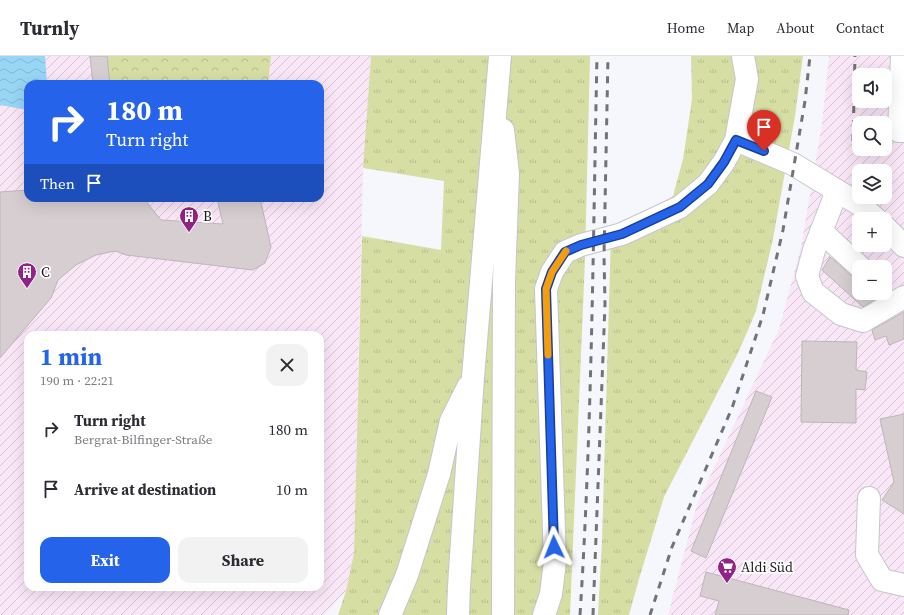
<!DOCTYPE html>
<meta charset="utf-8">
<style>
:root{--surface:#fff;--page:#f2f2f3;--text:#2b2b33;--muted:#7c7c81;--line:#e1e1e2;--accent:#2563eb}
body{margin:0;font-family:"Source Serif 4",serif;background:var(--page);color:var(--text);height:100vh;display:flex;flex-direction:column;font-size:15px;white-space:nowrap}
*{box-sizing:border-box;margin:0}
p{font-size:13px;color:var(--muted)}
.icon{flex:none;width:22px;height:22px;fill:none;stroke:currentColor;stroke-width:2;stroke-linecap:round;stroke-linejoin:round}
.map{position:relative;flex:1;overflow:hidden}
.sheet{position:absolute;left:24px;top:275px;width:300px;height:260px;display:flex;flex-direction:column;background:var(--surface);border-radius:12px;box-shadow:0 4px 16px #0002}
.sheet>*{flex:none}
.guide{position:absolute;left:24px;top:24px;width:300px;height:122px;border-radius:12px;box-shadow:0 4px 16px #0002;background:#2563eb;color:#fff;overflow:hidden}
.controls{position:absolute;left:852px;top:12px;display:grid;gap:8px}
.controls a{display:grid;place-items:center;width:40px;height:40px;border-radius:8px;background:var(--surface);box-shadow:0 4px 16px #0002;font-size:20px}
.pin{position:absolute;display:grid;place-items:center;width:34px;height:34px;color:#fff;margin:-41px -17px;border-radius:50% 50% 50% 0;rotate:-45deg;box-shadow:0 0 4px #0007}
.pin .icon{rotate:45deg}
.me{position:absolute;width:44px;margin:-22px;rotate:358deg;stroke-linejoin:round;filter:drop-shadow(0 0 3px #0008)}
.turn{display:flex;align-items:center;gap:14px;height:84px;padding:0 16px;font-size:18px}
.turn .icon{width:52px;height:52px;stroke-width:2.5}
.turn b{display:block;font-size:28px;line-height:34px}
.then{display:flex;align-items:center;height:38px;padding:0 16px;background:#0003;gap:8px;font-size:15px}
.round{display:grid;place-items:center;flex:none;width:42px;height:42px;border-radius:12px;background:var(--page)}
.headline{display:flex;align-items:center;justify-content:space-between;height:68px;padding:0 16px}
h1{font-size:24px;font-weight:700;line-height:30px;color:var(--accent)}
.action{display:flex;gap:8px;margin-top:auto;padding:8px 16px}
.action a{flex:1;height:46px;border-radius:12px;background:var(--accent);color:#fff;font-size:16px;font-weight:700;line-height:46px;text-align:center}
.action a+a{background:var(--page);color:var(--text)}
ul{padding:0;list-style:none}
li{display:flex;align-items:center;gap:12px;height:60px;padding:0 16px}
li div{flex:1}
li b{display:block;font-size:15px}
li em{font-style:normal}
header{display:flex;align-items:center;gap:24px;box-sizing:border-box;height:56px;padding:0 20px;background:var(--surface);border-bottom:1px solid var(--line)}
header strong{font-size:19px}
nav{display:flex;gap:22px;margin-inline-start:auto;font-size:14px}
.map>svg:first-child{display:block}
.industrial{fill:url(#industrial-furrows);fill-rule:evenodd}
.grass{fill:url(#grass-tufts)}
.park{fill:url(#park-crowns)}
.water{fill:url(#water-waves)}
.building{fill:#d6ced1;stroke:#bdb6b9}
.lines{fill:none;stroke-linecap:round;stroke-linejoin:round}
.minor-casing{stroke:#c4c6cc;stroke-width:24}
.major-casing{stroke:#c4c6cc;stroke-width:24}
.highway-casing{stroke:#c4c6cc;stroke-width:24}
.minor{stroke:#fff;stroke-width:22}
.major{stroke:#fff;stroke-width:22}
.highway{stroke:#fff;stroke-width:22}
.rail{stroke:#727377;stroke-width:3;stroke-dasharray:7 7;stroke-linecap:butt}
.route-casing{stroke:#184099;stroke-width:10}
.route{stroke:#2563eb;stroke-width:7}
.slow{stroke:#f59e0b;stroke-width:7}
.labels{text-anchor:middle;stroke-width:3.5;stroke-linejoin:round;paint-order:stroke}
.poi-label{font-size:14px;fill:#1a1b1d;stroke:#fff;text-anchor:start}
</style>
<header>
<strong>Turnly</strong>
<nav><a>Home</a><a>Map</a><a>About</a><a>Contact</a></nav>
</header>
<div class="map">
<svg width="904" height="559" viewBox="0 0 904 559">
<defs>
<pattern id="industrial-furrows" width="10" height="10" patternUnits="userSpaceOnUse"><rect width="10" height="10" fill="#f9e6f7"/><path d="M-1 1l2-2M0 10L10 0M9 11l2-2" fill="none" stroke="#d5c5d3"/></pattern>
<pattern id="grass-tufts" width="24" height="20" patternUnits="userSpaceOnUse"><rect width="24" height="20" fill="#d6dea4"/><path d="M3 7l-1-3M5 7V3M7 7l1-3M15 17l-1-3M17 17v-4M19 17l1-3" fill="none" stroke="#b7be8d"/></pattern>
<pattern id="park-crowns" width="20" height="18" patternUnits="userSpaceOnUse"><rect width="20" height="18" fill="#d6dea4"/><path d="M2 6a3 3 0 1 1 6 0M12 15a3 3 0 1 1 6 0" fill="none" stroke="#b7be8d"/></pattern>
<pattern id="water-waves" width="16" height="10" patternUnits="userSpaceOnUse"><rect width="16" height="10" fill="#98d6f6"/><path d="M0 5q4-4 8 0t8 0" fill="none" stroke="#82b7d2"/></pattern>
</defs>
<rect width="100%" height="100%" fill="#f5f7fd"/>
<path class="industrial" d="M0,0H371L363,112L354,497L346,535L324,559H0ZM28,28H320V142H28ZM28,279H320V531H28Z
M829,0H904V559H668L697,448L779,273L801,191L822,68ZM859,19H885V45H859ZM859,67H885V93H859ZM859,115H885V141H859ZM859,163H885V189H859ZM859,211H885V237H859Z"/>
<path class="grass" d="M371,0H590L585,203L570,559H338L346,535L354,497L362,180L441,194L444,125L363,112Z
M691,0H803L795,60L773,183L756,255L739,295L664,441L639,523L629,559H598L602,485L611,178L673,140L683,103L692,43Z"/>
<path class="park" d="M107,0H271L268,28H112L109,23Z"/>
<path class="water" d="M0,0H45L47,28H28V54L0,49Z"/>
<path class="building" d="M90,0H107L110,28H93Z
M28,134V142H148V148L161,164L223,168L217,142H260L271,191L265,207L253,214L126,199L115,195L96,199L76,209L58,224L51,242L0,302V136Z
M830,201L852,220L859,223V237H884L881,240L863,251L822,214Z
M904,256V283L889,289L886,280L875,284L872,274Z
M802,285L857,286L856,314L867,316L865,334L856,333V367L801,366Z
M756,335L772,341L706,502L691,495Z
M904,358V458L882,444L894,426L880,363Z
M706,516L849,554L848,559H715L719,545L700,540Z"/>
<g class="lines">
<g class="minor-casing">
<path id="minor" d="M902,0L899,75H904
M736,84L793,108L859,148L876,163
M837,135L814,194L807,220L813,236L841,258L863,265L904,241
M885,171L904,190
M821,175L860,211
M869,442L867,499L882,524L904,529"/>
</g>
<g class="major-casing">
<path id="major" d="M544,559L551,538L555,506L546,233L552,216L565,196L581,189L622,178L680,151L708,128L724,106L736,84L747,23L743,0"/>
</g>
<g class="highway-casing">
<path id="highway" d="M390,559L407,519L439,418L451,365L468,331
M458,559L459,530L473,321L500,0
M503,559L504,225L508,118L503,74"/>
</g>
<use href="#minor" class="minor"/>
<use href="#major" class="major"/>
<use href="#highway" class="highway"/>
<path class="rail" d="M853,85L855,0
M580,559C592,373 593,186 597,0
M593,559L605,248L604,200L608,0
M650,559L672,491L732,352L763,259L783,174L805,45L810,0"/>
</g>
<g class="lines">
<g class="route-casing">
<path id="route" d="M554,491L546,233L552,216L565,196L581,189L622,178L680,151L708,128L724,106L736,84L764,95"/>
</g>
<use href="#route" class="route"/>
<path class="slow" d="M548,299L546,233L552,216L566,195"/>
</g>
<defs>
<g id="building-pin" transform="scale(1)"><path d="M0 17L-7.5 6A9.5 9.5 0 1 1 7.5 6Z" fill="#902385" stroke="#fff"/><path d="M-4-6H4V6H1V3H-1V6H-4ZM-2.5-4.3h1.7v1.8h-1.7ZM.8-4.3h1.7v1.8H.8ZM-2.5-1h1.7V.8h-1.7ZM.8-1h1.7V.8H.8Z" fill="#fff"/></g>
<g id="supermarket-pin" transform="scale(1)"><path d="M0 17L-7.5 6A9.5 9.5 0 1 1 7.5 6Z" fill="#902385" stroke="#fff"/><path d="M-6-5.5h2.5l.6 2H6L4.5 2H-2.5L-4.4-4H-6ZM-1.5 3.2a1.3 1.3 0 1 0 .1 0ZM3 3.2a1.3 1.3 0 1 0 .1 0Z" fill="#fff"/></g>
</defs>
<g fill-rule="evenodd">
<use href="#building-pin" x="189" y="160"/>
<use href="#building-pin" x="27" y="216"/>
<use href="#supermarket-pin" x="727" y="511"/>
</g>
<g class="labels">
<g class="poi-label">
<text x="203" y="165">B</text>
<text x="41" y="221">C</text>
<text x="741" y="516">Aldi Süd</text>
</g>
</g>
</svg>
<div class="controls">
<a><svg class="icon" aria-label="sound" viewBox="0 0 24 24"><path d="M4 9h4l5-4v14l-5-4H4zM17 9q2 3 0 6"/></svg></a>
<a><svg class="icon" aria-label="search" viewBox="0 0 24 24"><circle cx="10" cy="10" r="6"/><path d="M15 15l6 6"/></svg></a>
<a><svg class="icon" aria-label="layers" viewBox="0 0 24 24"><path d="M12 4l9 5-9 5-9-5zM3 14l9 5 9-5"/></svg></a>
<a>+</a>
<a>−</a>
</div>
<div class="pin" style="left:764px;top:95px;background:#d93025"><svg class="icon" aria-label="arrive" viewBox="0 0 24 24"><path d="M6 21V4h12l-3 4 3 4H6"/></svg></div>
<svg class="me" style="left:554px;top:491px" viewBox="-20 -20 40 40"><path d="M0-17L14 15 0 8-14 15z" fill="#2563eb" stroke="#fff" stroke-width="4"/></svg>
<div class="guide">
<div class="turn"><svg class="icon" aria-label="right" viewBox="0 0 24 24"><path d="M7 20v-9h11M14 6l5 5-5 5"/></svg><div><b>180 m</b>Turn right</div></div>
<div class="then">Then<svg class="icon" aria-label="arrive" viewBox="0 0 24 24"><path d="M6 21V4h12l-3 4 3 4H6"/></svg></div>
</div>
<section class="sheet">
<div class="headline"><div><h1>1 min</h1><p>190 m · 22:21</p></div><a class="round"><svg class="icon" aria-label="close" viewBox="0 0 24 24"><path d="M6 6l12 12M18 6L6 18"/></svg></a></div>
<ul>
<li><svg class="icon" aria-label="right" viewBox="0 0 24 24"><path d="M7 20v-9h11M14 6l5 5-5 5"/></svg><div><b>Turn right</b><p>Bergrat-Bilfinger-Straße</p></div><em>180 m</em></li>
<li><svg class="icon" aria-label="arrive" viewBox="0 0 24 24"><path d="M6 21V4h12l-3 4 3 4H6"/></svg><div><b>Arrive at destination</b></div><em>10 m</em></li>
</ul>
<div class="action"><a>Exit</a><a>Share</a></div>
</section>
</div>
